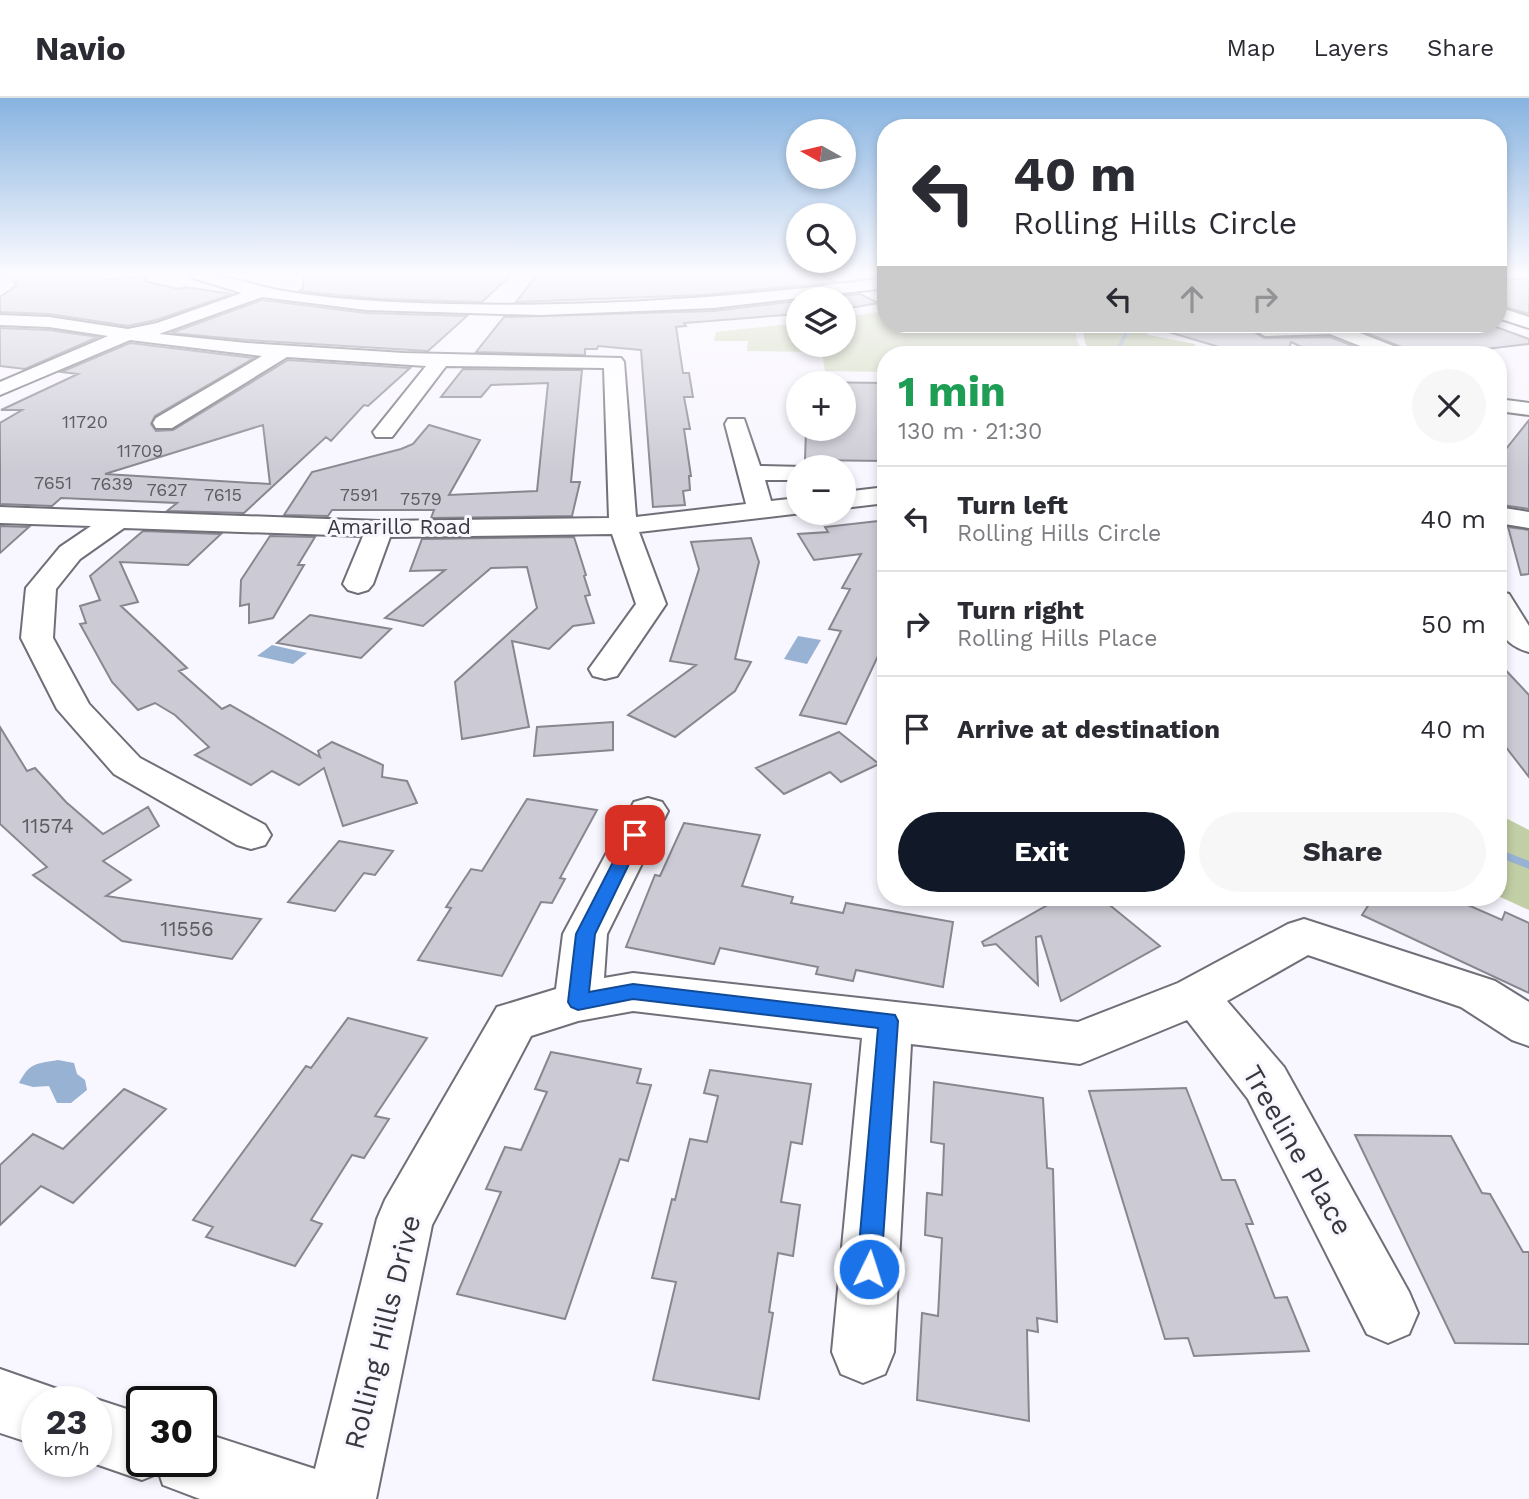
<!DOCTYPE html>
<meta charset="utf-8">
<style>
:root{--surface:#fff;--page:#f7f7f7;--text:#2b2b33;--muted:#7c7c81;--line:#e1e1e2;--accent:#111827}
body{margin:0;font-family:"Work Sans",sans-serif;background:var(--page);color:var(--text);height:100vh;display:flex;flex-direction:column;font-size:26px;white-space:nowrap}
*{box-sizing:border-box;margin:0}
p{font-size:23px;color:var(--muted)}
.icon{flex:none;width:38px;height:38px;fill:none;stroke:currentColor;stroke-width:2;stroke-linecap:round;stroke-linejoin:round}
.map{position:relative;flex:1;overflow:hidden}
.sheet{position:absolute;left:877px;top:248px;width:630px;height:560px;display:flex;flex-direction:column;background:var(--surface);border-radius:28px;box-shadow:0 4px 10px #0003}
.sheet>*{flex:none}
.top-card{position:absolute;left:877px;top:21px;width:630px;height:214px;border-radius:28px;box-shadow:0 4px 10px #0003;background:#fff;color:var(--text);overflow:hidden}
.needle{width:46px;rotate:278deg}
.tools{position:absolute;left:786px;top:21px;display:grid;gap:14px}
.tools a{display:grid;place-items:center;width:70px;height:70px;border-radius:50%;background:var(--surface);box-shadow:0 4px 10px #0003;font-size:35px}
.speed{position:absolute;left:21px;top:1288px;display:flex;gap:14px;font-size:35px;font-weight:700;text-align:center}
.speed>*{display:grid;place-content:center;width:91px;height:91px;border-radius:50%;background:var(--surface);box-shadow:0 4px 10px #0003;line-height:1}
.speed small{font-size:18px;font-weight:400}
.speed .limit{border:4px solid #111;border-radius:10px;background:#fff;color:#111}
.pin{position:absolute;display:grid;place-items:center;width:60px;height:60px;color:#fff;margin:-30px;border-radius:14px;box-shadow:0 4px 10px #0006}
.me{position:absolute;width:77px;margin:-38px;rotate:4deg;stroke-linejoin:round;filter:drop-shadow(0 0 5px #0008)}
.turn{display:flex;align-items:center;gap:24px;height:147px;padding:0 21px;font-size:32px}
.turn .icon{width:91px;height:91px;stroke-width:2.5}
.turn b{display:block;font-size:49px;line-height:60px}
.lanes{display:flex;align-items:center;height:66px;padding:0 21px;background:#0003;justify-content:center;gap:35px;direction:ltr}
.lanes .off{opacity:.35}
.round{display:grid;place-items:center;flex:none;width:74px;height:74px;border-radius:37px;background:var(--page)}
.summary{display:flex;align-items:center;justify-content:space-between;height:119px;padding:0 21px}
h1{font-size:42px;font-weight:700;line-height:52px;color:#1e9e55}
.primary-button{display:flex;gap:14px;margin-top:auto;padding:14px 21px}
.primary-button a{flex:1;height:80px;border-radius:42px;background:var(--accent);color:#fff;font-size:28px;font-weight:700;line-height:80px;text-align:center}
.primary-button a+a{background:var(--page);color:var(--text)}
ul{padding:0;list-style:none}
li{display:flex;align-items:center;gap:21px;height:105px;padding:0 21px;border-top:2px solid var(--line)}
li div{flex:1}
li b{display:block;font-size:26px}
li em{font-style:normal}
header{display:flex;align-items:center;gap:42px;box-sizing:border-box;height:98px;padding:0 35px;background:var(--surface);border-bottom:2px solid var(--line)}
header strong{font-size:33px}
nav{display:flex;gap:38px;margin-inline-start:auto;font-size:24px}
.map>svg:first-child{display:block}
.green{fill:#d2dbbb}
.forest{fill:#c2cea5}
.water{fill:#97b2d3}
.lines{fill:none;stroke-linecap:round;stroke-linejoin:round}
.stream{fill:#97b2d3;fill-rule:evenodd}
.building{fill:#cccbd5;stroke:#88868f;stroke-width:2;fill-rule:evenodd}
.minor-casing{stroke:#706e77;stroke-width:4}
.minor{fill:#fff;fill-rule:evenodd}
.route{fill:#1a73e8;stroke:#114b97;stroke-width:2}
.labels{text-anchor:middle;stroke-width:6;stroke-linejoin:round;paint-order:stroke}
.far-number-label{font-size:18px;fill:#5d5c62}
.far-street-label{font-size:21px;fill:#38373b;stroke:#f8f6fe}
.number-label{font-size:21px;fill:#5d5c62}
.near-street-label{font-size:28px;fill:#38373b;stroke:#f8f6fe}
</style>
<header>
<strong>Navio</strong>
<nav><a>Map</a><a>Layers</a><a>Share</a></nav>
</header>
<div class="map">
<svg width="1529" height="1401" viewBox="0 0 1529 1401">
<rect width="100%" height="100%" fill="#f8f6fe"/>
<path class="green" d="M885,213L886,226H1075L1077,243L1085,257H886L885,274L825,273L822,254L747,253L748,243H714L716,234L798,225V247H844V219Z"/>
<path class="forest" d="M1082,226H1146L1141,232L1149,237L1195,246L1197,257L1161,254L1159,257H1094L1085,245Z
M1498,716L1529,732V812L1498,798Z"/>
<path class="water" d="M798,538L821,542L807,566L784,561Z
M272,547L307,555L293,566L257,558Z
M58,962L74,965L77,976L85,982L87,992L71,1005H57L49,988L33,989L19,985C30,964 36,966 58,962Z"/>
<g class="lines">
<path class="stream" d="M1129,226H1133L1117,257H1113Z
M1498,751L1529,763V771L1498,759Z"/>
</g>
<path class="building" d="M7,177H100L101,182L146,178L145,183L179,191L185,189L232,196L156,222L128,228L49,216L0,214V199L17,187Z
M304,177H511L482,204L380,201L298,193L303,191Z
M537,177H822L836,184L702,197L516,204Z
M1529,180V216L1498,207V183Z
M860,196L878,205L844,211V201H812Z
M262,202L367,215L467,218L428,253L247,242L171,235Z
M798,203V216L684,225L686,228L676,229L683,275H689L693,299H684L690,331H684L691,378H689L690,392L683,393L685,407L653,409L641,252L598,248L597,251H585V257L476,254L504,219L713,213Z
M1163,226H1264L1254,234L1264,240L1330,239L1376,257H1319L1291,244L1287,257H1246L1162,232Z
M1344,226H1488L1529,241V246L1436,257H1412L1407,251Z
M0,230L49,232L98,239L25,271L0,268Z
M130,245L254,260L155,318L151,326L156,333L173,332L288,262L410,270L368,308L364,307L331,343L326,339L244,415L167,413L177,405L61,400L52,408L0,406V325L22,312H1L78,276L61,274ZM263,327L270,386L105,376Z
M463,271L582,272L571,384H580L572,418L431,420L434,412H332L328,418L284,417L312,374L401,351L413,346L429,327L480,342L449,397L537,393L548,285L491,287L481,299H441Z
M808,284L886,285V363L805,362L806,331H844V285Z
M1529,322V411L1502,407L1498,391V361Z
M886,410V541L846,626L800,617L841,533L829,531L850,491L842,490L861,456L814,462L798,436L828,434L825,429L878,423Z
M0,428L29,429L0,455Z
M1508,429L1529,432V476L1521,477Z
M143,433L221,436L188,467L120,464L138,504L121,508L187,570L179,573L222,611L230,607L320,659L318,653L332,644L383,667L382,679L407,683L417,705L343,728L324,670L299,687L272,673L251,687L195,657L209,649L175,617L155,605L138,612L112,584L80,526L86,525L80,508L100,502L90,478Z
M270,438L315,439L298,467H304L273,520L249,525V506L240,508L241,482Z
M574,439L586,477L584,478L590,497L585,498L594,525L573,528L549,551L512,543L529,629L462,641L455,584L537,510L527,469L491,470L423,528L385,520L445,472L410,473L422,441Z
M751,440L759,464L735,561L751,564L735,593L675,639L628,617L696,567L670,563L699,471L691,444Z
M310,517L391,531L361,560L277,545Z
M1498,564L1529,597V679L1498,639Z
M613,624V652L534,658L537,629Z
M0,629L27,673L35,670L66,704L103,736L148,709L159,728L103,763L131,782L106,798L261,821L232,861L122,843L33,777L47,769L0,726Z
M839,634L879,666L841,684L830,674L784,696L756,670Z
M527,701L597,712L560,780L565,781L552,805L541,804L502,878L418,862L451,810L446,809L471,771L482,773Z
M684,725L760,737L742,788L793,799L791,805L843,815L846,805L953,824L943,889L856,872L853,883L816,876L818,869L720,850L714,866L626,849L655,777L660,778Z
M339,743L393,753L375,777L364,775L335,813L288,804Z
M1060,800H1101L1160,848L1061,903L1041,838L1036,839L1038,887L996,846L984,848L982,844Z
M1373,800H1452L1502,822L1505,814L1529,825V895L1362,817Z
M348,920L427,940L375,1018L389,1021L364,1060L352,1057L311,1122L322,1126L295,1168L206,1139L213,1129L193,1122L306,968L311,970Z
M551,954L641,971L637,985L651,987L628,1063L620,1061L565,1221L457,1196L501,1094L486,1091L505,1049L521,1052L547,994L535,991Z
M710,972L811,986L802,1046L791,1044L781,1104L800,1107L793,1158L778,1155L769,1214L773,1215L759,1301L653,1282L676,1184L652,1180L672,1101L675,1102L690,1041L707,1044L718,998L704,995Z
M934,984L1043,1000L1047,1070L1053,1071L1057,1224L1037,1220L1038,1234L1027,1232L1029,1323L917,1302L922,1215L938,1218L942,1140L925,1137L927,1095L942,1097L944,1046L931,1044Z
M1186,990L1222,1082H1235L1253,1126H1246L1275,1200L1287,1199L1309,1253L1194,1258L1188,1240L1165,1241L1089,993Z
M124,991L166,1011L73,1105L41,1088L0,1127V1067L33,1036L63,1051Z
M1355,1037L1451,1038L1482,1095L1490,1096L1523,1154H1529V1246L1455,1245Z"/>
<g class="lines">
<g class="minor-casing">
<path id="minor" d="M191,177C220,174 251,187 278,192C316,199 355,202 394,204C559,212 722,202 886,180V190L713,210L540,217L367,212L262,199L159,236L247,245L404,255L621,260L624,264L636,419L746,406L725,326L728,321H744L760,368L804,369H798V382H765L771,403L798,400V415H802L639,434L666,506L617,578L605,581L593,578L589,571L636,506L612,436L390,439L373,486L368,492L358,495L348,492L343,486L363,438L124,430L80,461L56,491L53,540L89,606L140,660L265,727L271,737L265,747L251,751L237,747L114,676L57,611L21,540L26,490L60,449L91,428L0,425V409L380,423L609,420L604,270L446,268L392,339H376L373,334L426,268L287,259L172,330H156L153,325L156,320L262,258L130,242L0,297V284L108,238L49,229L0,227V217L49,219L128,231L157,225L242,195L193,180Z
M1498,209L1529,219V230L1498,220Z
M1337,226L1406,253L1409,257H1383L1330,236L1265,238L1256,233L1265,228Z
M1498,301L1529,305V317L1498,313Z
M886,389V405L844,410V394Z
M1498,409L1529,414V430L1498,425Z
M1498,493L1509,496L1529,528V554C1495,545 1498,522 1498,493Z
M648,700L662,704L668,713L607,836L604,880L633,875L1078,924L1178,885L1288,826L1304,821L1495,883L1529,904V948L1512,942L1461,909L1308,857L1227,903L1284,969L1409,1194L1418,1215L1409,1236L1388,1245L1367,1236L1248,1001L1187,922L1080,966L911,946L894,1254L885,1276L863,1285L841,1276L832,1254L862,940L633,913L578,923L531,938L432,1127L376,1401H200L163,1387L159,1375L142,1382L87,1363H96V1304H89L96,1301L142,1316V1363H201V1334L315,1371L377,1121L385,1102L497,909L556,891L563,836L634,704Z
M0,1271L60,1292L65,1304H37V1347L0,1335Z"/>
</g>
<use href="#minor" class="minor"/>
</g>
<linearGradient id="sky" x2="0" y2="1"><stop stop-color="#87b3e0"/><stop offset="0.47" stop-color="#fcfbff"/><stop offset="1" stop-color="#fcfbff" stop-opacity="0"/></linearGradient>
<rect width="1529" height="373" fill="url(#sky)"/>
<path class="route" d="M635,732L643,737L595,836L589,894L633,886L895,917L898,923L881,1171L878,1180L869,1184L860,1180L857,1171L878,930L633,901L578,912L571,909L568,904L576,836L627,737Z"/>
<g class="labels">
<g class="far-number-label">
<text x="85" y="330">11720</text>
<text x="140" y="359">11709</text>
<text x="53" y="391">7651</text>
<text x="112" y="392">7639</text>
<text x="167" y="398">7627</text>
<text x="223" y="403">7615</text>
<text x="359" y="403">7591</text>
<text x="421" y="407">7579</text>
</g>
<g class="far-street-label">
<text x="399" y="436">Amarillo Road</text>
</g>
<g class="number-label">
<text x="48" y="735">11574</text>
<text x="187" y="838">11556</text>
</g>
<g class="near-street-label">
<text transform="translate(1298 1052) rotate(60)" y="10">Treeline Place</text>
<text transform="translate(382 1234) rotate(-76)" y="10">Rolling Hills Drive</text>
</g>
</g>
</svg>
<div class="tools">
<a><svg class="needle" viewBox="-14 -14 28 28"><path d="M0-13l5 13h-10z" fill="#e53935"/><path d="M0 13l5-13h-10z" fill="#7c7c81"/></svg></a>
<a><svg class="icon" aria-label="search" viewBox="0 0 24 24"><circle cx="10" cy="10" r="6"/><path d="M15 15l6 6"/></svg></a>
<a><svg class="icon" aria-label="layers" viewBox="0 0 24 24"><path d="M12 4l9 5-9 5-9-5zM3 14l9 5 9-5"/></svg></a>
<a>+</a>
<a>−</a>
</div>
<div class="speed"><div>23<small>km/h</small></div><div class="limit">30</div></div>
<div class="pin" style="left:635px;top:737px;background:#d93025"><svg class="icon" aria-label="arrive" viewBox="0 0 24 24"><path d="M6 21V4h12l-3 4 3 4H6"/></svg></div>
<svg class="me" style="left:869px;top:1171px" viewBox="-20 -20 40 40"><circle r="17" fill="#1a73e8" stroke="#fff" stroke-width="3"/><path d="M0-11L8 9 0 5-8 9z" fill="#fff"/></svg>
<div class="top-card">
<div class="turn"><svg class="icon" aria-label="left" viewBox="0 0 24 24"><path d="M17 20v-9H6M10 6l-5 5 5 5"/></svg><div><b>40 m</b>Rolling Hills Circle</div></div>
<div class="lanes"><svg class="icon" aria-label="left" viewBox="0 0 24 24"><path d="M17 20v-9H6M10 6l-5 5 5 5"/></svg><svg class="icon off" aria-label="ahead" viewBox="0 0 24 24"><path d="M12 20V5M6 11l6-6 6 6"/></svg><svg class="icon off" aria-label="right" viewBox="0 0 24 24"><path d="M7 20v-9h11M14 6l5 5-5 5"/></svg></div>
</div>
<section class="sheet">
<div class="summary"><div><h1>1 min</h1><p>130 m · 21:30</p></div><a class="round"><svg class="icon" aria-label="close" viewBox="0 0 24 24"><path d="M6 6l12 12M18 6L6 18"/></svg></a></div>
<ul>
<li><svg class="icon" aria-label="left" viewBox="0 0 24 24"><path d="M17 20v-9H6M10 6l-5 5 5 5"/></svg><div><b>Turn left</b><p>Rolling Hills Circle</p></div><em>40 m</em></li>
<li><svg class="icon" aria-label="right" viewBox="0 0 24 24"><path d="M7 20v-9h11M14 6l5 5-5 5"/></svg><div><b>Turn right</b><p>Rolling Hills Place</p></div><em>50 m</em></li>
<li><svg class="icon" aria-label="arrive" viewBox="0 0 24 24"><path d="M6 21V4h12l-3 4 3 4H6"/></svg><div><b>Arrive at destination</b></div><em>40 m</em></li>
</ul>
<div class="primary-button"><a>Exit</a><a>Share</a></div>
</section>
</div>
